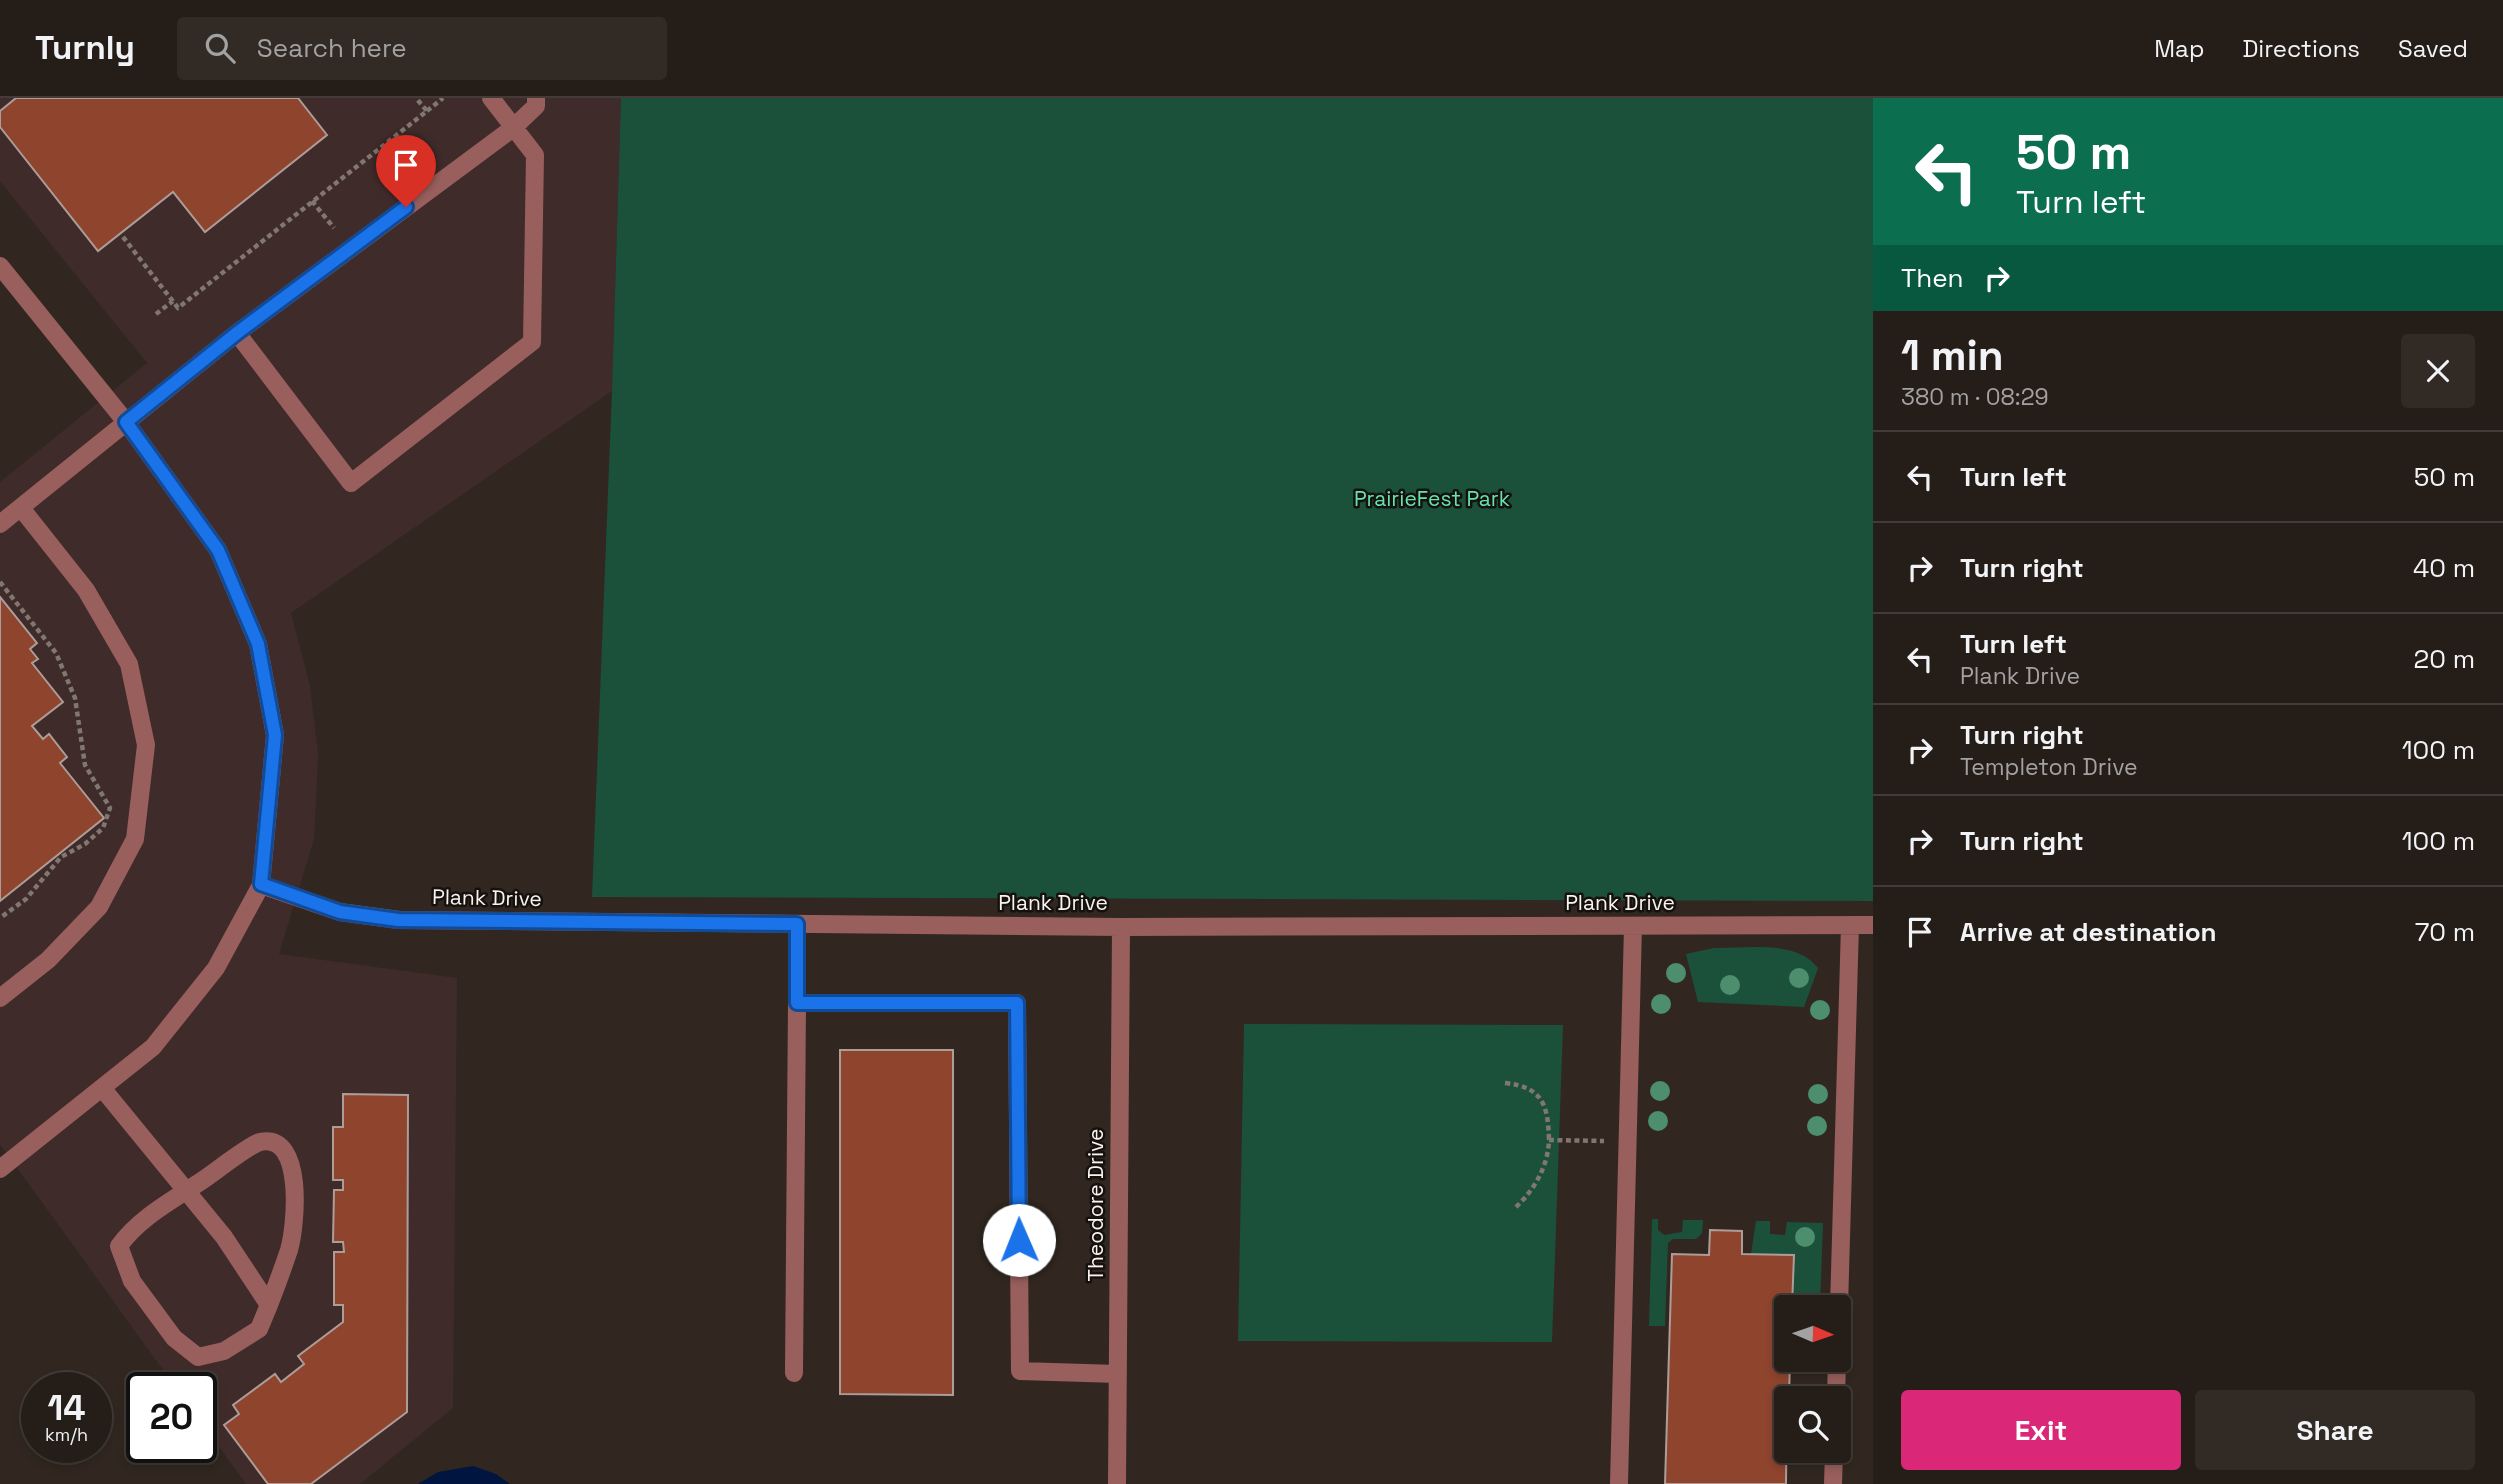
<!DOCTYPE html>
<meta charset="utf-8">
<style>
:root{--surface:#251d18;--page:#312a25;--text:#f1f3f6;--muted:#a3a2a2;--line:#423b37;--accent:#db2777}
body{margin:0;font-family:"Space Grotesk",sans-serif;background:var(--page);color:var(--text);height:100vh;display:flex;flex-direction:column;font-size:26px;white-space:nowrap}
*{box-sizing:border-box;margin:0}
p{font-size:23px;color:var(--muted)}
.icon{flex:none;width:38px;height:38px;fill:none;stroke:currentColor;stroke-width:2;stroke-linecap:round;stroke-linejoin:round}
.map{position:relative;flex:1;overflow:hidden}
.drawer{display:flex;flex-direction:column;background:var(--surface);width:630px}
.drawer>*{flex:none}
.banner{background:#0b6e4f;color:#fff;overflow:hidden}
.needle{width:46px;rotate:92deg}
.fabs{position:absolute;left:1774px;top:1197px;display:grid;gap:14px}
.fabs a{display:grid;place-items:center;width:77px;height:77px;border-radius:7px;background:var(--surface);box-shadow:0 4px 10px #0003,0 0 0 2px var(--line);font-size:35px}
.speed{position:absolute;left:21px;top:1274px;display:flex;gap:14px;font-size:35px;font-weight:700;text-align:center}
.speed>*{display:grid;place-content:center;width:91px;height:91px;border-radius:50%;background:var(--surface);box-shadow:0 4px 10px #0003,0 0 0 2px var(--line);line-height:1}
.speed small{font-size:18px;font-weight:400}
.speed .limit{border:4px solid #111;border-radius:10px;background:#fff;color:#111}
.pin{position:absolute;display:grid;place-items:center;width:60px;height:60px;color:#fff;margin:-72px -30px;border-radius:50% 50% 50% 0;rotate:-45deg;box-shadow:0 0 7px #0007}
.pin .icon{rotate:45deg}
.me{position:absolute;width:77px;margin:-38px;rotate:359deg;stroke-linejoin:round;filter:drop-shadow(0 0 5px #0008)}
.turn{display:flex;align-items:center;gap:24px;height:147px;padding:0 28px;font-size:32px}
.turn .icon{width:91px;height:91px;stroke-width:2.5}
.turn b{display:block;font-size:49px;line-height:60px}
.then{display:flex;align-items:center;height:66px;padding:0 28px;background:#0003;gap:14px;font-size:26px}
.round{display:grid;place-items:center;flex:none;width:74px;height:74px;border-radius:7px;background:var(--page)}
.headline{display:flex;align-items:center;justify-content:space-between;height:119px;padding:0 28px}
h1{font-size:42px;font-weight:600;line-height:52px}
.cta{display:flex;gap:14px;margin-top:auto;padding:14px 28px}
.cta a{flex:1;height:80px;border-radius:7px;background:var(--accent);color:#fff;font-size:28px;font-weight:600;line-height:80px;text-align:center}
.cta a+a{background:var(--page);color:var(--text)}
ul{padding:0;list-style:none}
li{display:flex;align-items:center;gap:21px;height:91px;padding:0 28px;border-top:2px solid var(--line)}
li div{flex:1}
li b{display:block;font-size:26px}
li em{font-style:normal}
header{display:flex;align-items:center;gap:42px;box-sizing:border-box;height:98px;padding:0 35px;background:var(--surface);border-bottom:2px solid var(--line)}
header strong{font-size:33px}
nav{display:flex;gap:38px;margin-inline-start:auto;font-size:24px}
.search{width:490px;height:63px;background:var(--page);display:flex;align-items:center;gap:18px;box-sizing:border-box;padding:0 24px;border-radius:7px;color:var(--muted);font-size:26px}
main{display:flex;flex:1;min-height:0}
.map>svg:first-child{display:block}
.commercial{fill:#3f2b2a}
.green{fill:#1b513b}
.water{fill:#00153f}
.building{fill:#8f442e;stroke:#ad9d99;stroke-width:2}
.lines{fill:none;stroke-linecap:round;stroke-linejoin:round}
.path{stroke:#807771;stroke-width:4.5;stroke-dasharray:5 3.5;stroke-linecap:butt}
.minor{stroke:#985f5c;stroke-width:18}
.tree{fill:#4d8e6e}
.route-casing{stroke:#114b97;stroke-width:18}
.route{stroke:#1a73e8;stroke-width:12}
.labels{text-anchor:middle;stroke-width:5;stroke-linejoin:round;paint-order:stroke}
.park-label{font-size:21px;fill:#64e3ae;stroke:#15110e}
.street-label{font-size:21px;fill:#f9f2ed;stroke:#15110e}
</style>
<header>
<strong>Turnly</strong>
<div class="search"><svg class="icon" aria-label="search" viewBox="0 0 24 24"><circle cx="10" cy="10" r="6"/><path d="M15 15l6 6"/></svg>Search here</div>
<nav><a>Map</a><a>Directions</a><a>Saved</a></nav>
</header>
<main>
<div class="map">
<svg width="1873" height="1386" viewBox="0 0 1873 1386">
<rect width="100%" height="100%" fill="#312720"/>
<path class="commercial" d="M0,0H621L612,293L291,515L310,588L318,656L314,741L279,856L457,880L453,1310L360,1386H246L201,1324V1290H176L0,1046V384L147,265L0,83Z"/>
<path class="green" d="M621,0H1873V803L592,799L612,293Z
M1714,850C1746,851 1796,841 1818,870L1804,909L1698,904L1686,856Z
M1244,926L1563,927L1552,1244L1238,1243Z
M1652,1121H1658V1132L1664,1137L1682,1134L1683,1122H1703L1702,1135L1696,1141H1673L1668,1145L1665,1228H1649Z
M1756,1123H1770V1136L1785,1137L1787,1124L1823,1125L1820,1209H1792L1794,1157L1751,1156Z"/>
<path class="water" d="M473,1368L496,1376L510,1386H418L438,1374Z"/>
<path class="building" d="M16,0H298L327,37L205,134L173,94L98,153L0,29V13Z
M0,499L37,545L30,551L38,561L32,565L63,604L32,628L43,641L49,636L67,659L60,665L104,720L0,803Z
M840,952H953V1297L840,1296Z
M343,996L408,997L407,1314L311,1386H268L224,1327L239,1316L233,1307L275,1276L281,1284L304,1266L298,1258L343,1224V1207H334V1154H344L343,1144H333L334,1092H343V1082H333V1029H343Z
M1710,1132L1742,1133V1156L1794,1157L1792,1209H1787V1262H1790L1789,1300H1787L1786,1386H1665L1672,1156L1709,1157Z"/>
<g class="lines">
<path class="path" d="M427,13L443,0
M312,103L334,130
M123,139L178,210L427,13L416,0
M156,216L173,203
M0,484L56,555L75,600L85,667L110,710L103,730L85,746L61,759L26,801L0,820
M1505,985C1543,989 1548,1007 1549,1042
M1516,1109C1535,1091 1548,1068 1549,1042L1604,1043"/>
<path class="minor" d="M0,168L126,324L218,452L258,546L275,637L261,787L216,870L153,949L0,1071
M237,235L513,30L536,8V0
M0,426L237,235L351,385L532,244L535,57L491,0
M261,787L340,814L399,822L1121,829L1873,827
M797,826V905H1017L1020,1273L1118,1276
M0,900L48,862L99,809L135,741L146,647L129,566L86,492L21,410
M102,990L224,1139L269,1207L259,1231L224,1253L198,1259L174,1240L132,1183L119,1148C140,1119 173,1102 203,1082C215,1074 249,1047 260,1044C305,1034 296,1128 289,1152C283,1170 276,1189 269,1207
M1839,1209L1850,827
M794,1275L797,905
M1836,1300L1837,1262
M1117,1386L1121,829
M1619,1386L1633,828
M1833,1386L1834,1353"/>
</g>
<g class="tree">
<circle cx="1676" cy="875" r="10"/>
<circle cx="1799" cy="880" r="10"/>
<circle cx="1730" cy="887" r="10"/>
<circle cx="1661" cy="906" r="10"/>
<circle cx="1820" cy="912" r="10"/>
<circle cx="1660" cy="993" r="10"/>
<circle cx="1818" cy="996" r="10"/>
<circle cx="1658" cy="1023" r="10"/>
<circle cx="1817" cy="1028" r="10"/>
<circle cx="1805" cy="1139" r="10"/>
</g>
<g class="lines">
<g class="route-casing">
<path id="route" d="M406,109L237,235L126,324L218,452L258,546L275,637L261,786L340,814L398,822L797,826V905H1017L1019,1142"/>
</g>
<use href="#route" class="route"/>
</g>
<g class="labels">
<g class="park-label">
<text x="1432" y="408">PrairieFest Park</text>
</g>
<g class="street-label">
<text transform="translate(487 800) rotate(1)" y="7">Plank Drive</text>
<text x="1053" y="812">Plank Drive</text>
<text x="1620" y="812">Plank Drive</text>
<text transform="translate(1096 1107) rotate(-90)" y="7">Theodore Drive</text>
</g>
</g>
</svg>
<div class="fabs">
<a><svg class="needle" viewBox="-14 -14 28 28"><path d="M0-13l5 13h-10z" fill="#e53935"/><path d="M0 13l5-13h-10z" fill="#a3a2a2"/></svg></a>
<a><svg class="icon" aria-label="search" viewBox="0 0 24 24"><circle cx="10" cy="10" r="6"/><path d="M15 15l6 6"/></svg></a>
</div>
<div class="speed"><div>14<small>km/h</small></div><div class="limit">20</div></div>
<div class="pin" style="left:406px;top:109px;background:#d93025"><svg class="icon" aria-label="arrive" viewBox="0 0 24 24"><path d="M6 21V4h12l-3 4 3 4H6"/></svg></div>
<svg class="me" style="left:1019px;top:1142px" viewBox="-20 -20 40 40"><circle r="19" fill="#fff"/><path d="M0-13L10 11 0 6-10 11z" fill="#1a73e8"/></svg>
</div>
<section class="drawer">
<div class="banner">
<div class="turn"><svg class="icon" aria-label="left" viewBox="0 0 24 24"><path d="M17 20v-9H6M10 6l-5 5 5 5"/></svg><div><b>50 m</b>Turn left</div></div>
<div class="then">Then<svg class="icon" aria-label="right" viewBox="0 0 24 24"><path d="M7 20v-9h11M14 6l5 5-5 5"/></svg></div>
</div>
<div class="headline"><div><h1>1 min</h1><p>380 m · 08:29</p></div><a class="round"><svg class="icon" aria-label="close" viewBox="0 0 24 24"><path d="M6 6l12 12M18 6L6 18"/></svg></a></div>
<ul>
<li><svg class="icon" aria-label="left" viewBox="0 0 24 24"><path d="M17 20v-9H6M10 6l-5 5 5 5"/></svg><div><b>Turn left</b></div><em>50 m</em></li>
<li><svg class="icon" aria-label="right" viewBox="0 0 24 24"><path d="M7 20v-9h11M14 6l5 5-5 5"/></svg><div><b>Turn right</b></div><em>40 m</em></li>
<li><svg class="icon" aria-label="left" viewBox="0 0 24 24"><path d="M17 20v-9H6M10 6l-5 5 5 5"/></svg><div><b>Turn left</b><p>Plank Drive</p></div><em>20 m</em></li>
<li><svg class="icon" aria-label="right" viewBox="0 0 24 24"><path d="M7 20v-9h11M14 6l5 5-5 5"/></svg><div><b>Turn right</b><p>Templeton Drive</p></div><em>100 m</em></li>
<li><svg class="icon" aria-label="right" viewBox="0 0 24 24"><path d="M7 20v-9h11M14 6l5 5-5 5"/></svg><div><b>Turn right</b></div><em>100 m</em></li>
<li><svg class="icon" aria-label="arrive" viewBox="0 0 24 24"><path d="M6 21V4h12l-3 4 3 4H6"/></svg><div><b>Arrive at destination</b></div><em>70 m</em></li>
</ul>
<div class="cta"><a>Exit</a><a>Share</a></div>
</section>
</main>
